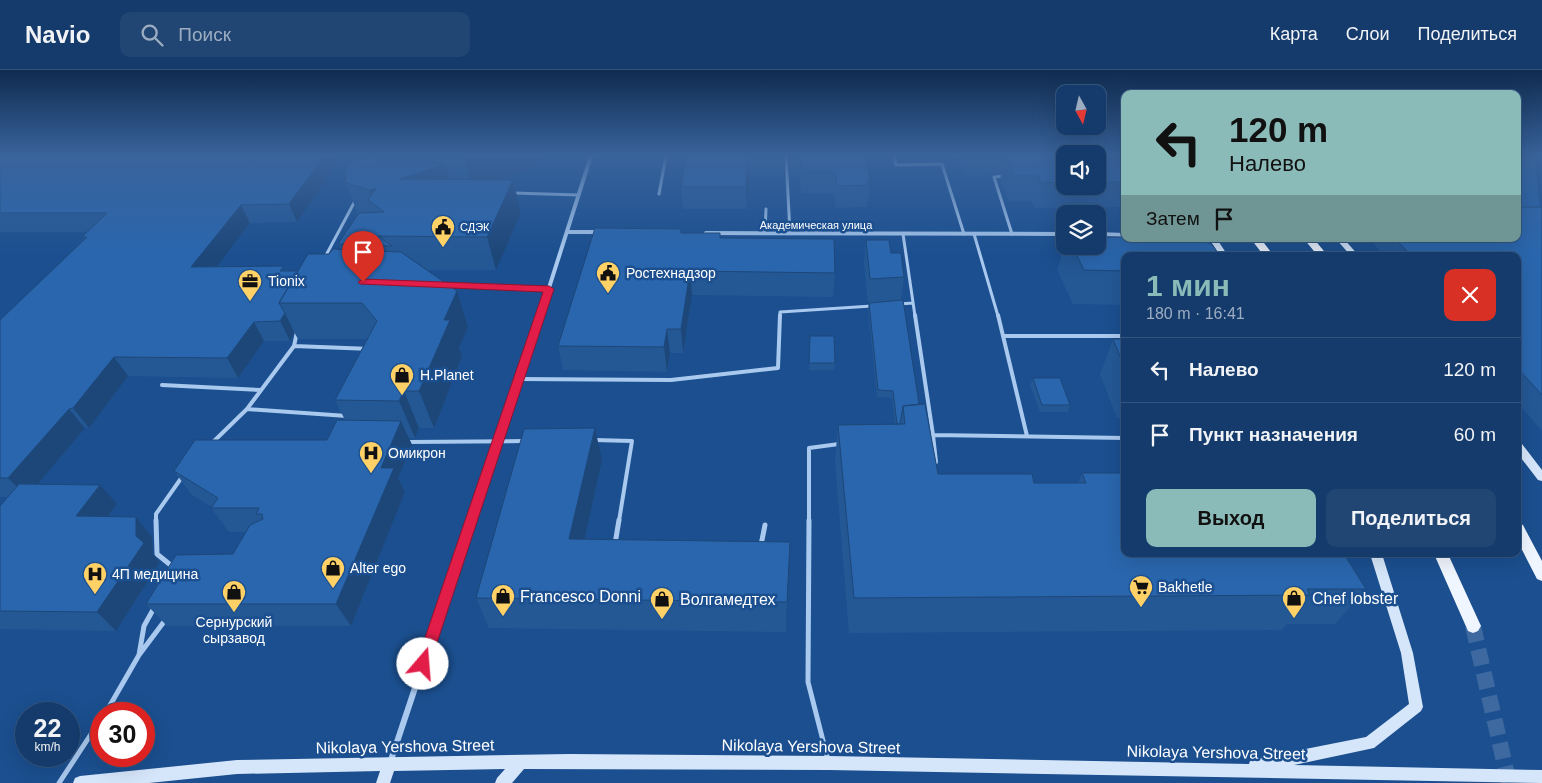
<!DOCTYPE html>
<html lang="ru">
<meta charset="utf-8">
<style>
:root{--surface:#143b6b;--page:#214673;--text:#f1f3f6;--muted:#9dadc1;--line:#33557e;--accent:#8bbbb9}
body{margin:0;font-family:Arial,sans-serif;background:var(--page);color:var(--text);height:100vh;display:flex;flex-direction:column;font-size:19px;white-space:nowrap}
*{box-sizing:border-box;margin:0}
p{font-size:16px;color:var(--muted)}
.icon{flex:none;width:28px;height:28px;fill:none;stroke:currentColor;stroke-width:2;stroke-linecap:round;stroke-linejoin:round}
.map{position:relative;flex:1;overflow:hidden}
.drawer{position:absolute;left:1121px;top:182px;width:400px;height:305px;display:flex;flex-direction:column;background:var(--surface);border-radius:10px;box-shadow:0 5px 20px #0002,0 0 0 1px var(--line)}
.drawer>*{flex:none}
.hud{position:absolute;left:1121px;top:20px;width:400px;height:152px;border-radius:10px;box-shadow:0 5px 20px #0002,0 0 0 1px var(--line);background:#8bbbb9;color:#111;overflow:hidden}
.needle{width:32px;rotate:172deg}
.fabs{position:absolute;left:1056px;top:15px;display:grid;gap:10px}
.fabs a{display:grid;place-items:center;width:50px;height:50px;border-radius:10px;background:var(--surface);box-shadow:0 5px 20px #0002,0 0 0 1px var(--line);font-size:25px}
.speed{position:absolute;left:15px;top:632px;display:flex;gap:10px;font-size:25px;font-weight:700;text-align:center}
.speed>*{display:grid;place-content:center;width:65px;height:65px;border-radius:50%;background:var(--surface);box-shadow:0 5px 20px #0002,0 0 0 1px var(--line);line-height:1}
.speed small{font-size:12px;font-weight:400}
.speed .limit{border:8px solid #d22;background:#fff;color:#111}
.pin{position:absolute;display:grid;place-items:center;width:42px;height:42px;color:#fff;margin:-51px -21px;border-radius:50% 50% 50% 0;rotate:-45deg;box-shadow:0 0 5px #0007}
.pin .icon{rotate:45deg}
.me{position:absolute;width:55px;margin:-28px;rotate:18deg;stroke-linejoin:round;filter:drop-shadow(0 0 4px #0008)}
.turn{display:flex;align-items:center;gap:18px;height:105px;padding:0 25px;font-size:22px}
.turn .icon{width:65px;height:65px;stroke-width:2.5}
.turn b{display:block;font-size:35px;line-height:42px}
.then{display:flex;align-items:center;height:48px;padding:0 25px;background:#0003;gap:10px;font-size:19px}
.round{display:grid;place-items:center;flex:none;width:52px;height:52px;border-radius:10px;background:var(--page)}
.headline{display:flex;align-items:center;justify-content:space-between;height:85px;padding:0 25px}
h1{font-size:30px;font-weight:700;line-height:38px;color:var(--accent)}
.primary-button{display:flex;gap:10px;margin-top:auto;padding:10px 25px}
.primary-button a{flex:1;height:58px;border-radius:10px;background:var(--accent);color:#111;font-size:20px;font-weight:700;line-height:58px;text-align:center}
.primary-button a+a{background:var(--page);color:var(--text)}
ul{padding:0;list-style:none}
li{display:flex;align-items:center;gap:15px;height:65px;padding:0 25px;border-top:1px solid var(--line)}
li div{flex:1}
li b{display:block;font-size:19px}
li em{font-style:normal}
header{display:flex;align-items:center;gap:30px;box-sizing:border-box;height:70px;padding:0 25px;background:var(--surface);border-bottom:1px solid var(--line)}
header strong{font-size:24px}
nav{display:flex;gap:28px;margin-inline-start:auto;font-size:18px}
.search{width:350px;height:45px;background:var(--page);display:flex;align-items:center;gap:12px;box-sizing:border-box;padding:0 18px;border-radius:10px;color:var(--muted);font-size:19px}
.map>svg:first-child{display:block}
.green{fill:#2461a8}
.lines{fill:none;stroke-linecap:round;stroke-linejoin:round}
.primary-tunnel{stroke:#3d69a0;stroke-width:16;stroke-dasharray:16 8;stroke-linecap:butt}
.service-far2{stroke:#a9c9ee;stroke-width:3}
.service-far1{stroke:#a9c9ee;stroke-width:4}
.service{stroke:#a9c9ee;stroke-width:5}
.minor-far2{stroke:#a9c9ee;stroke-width:4}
.minor-far1{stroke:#a9c9ee;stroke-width:5}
.minor{stroke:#a9c9ee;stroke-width:6}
.secondary{fill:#d6e6fa;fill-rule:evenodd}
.primary{fill:#f0f6ff;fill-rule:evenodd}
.wall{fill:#245895}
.shaded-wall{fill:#1d4779}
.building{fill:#2a66ad;stroke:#1d4779}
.route{fill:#e11d48;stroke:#92132f}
.labels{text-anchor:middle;stroke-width:5;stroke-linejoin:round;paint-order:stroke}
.far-street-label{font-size:11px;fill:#fff;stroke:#1b4f8f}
.far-poi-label{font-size:11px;fill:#fff;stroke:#1b4f8f;text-anchor:start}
.poi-label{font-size:14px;fill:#fff;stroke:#1b4f8f;text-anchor:start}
.near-poi-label{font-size:16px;fill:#fff;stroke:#1b4f8f;text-anchor:start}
.near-street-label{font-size:16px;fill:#fff;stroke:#1b4f8f}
</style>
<header>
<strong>Navio</strong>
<div class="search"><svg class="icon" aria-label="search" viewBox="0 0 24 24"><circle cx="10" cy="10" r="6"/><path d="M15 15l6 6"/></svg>Поиск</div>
<nav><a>Карта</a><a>Слои</a><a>Поделиться</a></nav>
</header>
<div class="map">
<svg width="1542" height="713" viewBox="0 0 1542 713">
<rect width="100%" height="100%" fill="#1b4f8f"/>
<path class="green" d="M1518,86H1534L1540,138L1518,139Z"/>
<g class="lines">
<path class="primary-tunnel" d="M1473,556L1509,713"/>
<path class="service-far2" d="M786,86L790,163
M894,86L896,95L942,94L964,164
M1004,106L994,107L1012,164
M513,123L579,125
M659,124L666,86
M765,163L766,139
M903,164L915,246
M974,164L998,246
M324,189L355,131
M445,215L549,219
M899,234L913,233
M780,246V242L872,236"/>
<path class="service-far1" d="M915,245L933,365H928
M998,245L1027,366
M1004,266H1125
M294,276L371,279L368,301L347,346L247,339Z
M294,276L297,262
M518,309L671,310L778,298L780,245
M162,315L260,320
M594,370L632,371L619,451
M407,372L525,371
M211,374L247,339
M936,392L933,365L1125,368
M156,451V444L182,407
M809,451V378L839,374"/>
<path class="service" d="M156,450L157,484L173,497
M809,450L808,612L828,690
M615,474L619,450
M761,475L765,455
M139,585L144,556L154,538
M105,644L139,585L166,549
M59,713L101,649"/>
<path class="minor-far2" d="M568,162H600
M706,163L1065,164
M1098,164L1125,165
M540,246L591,86"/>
<path class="minor-far1" d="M471,451L540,245"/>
<path class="minor" d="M390,693L471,450"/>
<path class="secondary" d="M1209,169H1217L1228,186H1220Z
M1336,169H1344L1359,186H1351Z
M1518,373L1522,374L1542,400V411L1538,410L1518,384Z
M1370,484H1382L1413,583L1423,637L1421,641L1374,678L1294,695L1542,700V713L829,700L524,699L512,713H495L497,708L505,699L394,701L390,713H376L380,701L237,704L149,713H73L75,708L80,706L237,690L569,684L829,686L1249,694L1250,691L1255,689L1366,667L1409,634L1401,583Z"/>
<path class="primary" d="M1251,169H1261L1274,186H1264Z
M1304,169H1314L1328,186H1318Z
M1518,453L1523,455L1542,491V511L1537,509L1518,472Z
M1434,484H1448L1481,556L1478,561L1473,563L1468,561Z"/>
</g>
<path class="wall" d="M0,86H332L336,96L297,152L250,153L216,197L298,201L340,179L338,174L358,145L346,113L359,91L395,93L393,86H544L541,94L497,110H513L521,143L496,200H427L457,221L468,257L459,278L462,287L434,358H419L415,368H409L412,375L398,408L405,422L351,556H167L146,534L233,484L246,462H229L211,438L212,437L192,425L174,401L327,370L345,350L335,330L367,269H298L294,262L290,271H264L238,308L128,306L89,358H85L38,414L117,434L108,447H136L152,467L153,484L160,492L116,561L0,559V436L8,427H0V250L84,169L82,167L88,162H0Z
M686,86H784V106L749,107L747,139H683L681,117Z
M789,86H865L870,110L868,132H867V137L836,138L833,123H801L799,106H790Z
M958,86H1065V116H1098V86H1125V137L1035,138L1031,131H1009L1000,110L1001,104L966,105Z
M1542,137V361L1518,333V186H1385L1369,169H1518Z
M682,163L720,168L835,203L833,227L692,225L683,283H670L667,302L563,300L558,276Z
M866,170L891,183L904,207L901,230L868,233L864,193Z
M1065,174V176H1098L1125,186V235L1073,234L1057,200Z
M869,233L919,334L938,404L1034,413H1078L1082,403L1366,519L1335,554H1287L1282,560L849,563L835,391L838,355L895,354L892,328L877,327L868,239Z
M810,266L835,293L834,300H809Z
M1113,269H1125V348H1117L1100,304Z
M1033,308L1070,335L1068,342H1040L1030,315Z
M602,390L585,469L789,502L786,562L489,558L476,528Z"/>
<path class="shaded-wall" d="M324,86H332L336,96L297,152L289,134Z
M463,86H544L541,94L473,119Z
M748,86L749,107L747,139L746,117Z
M445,94L455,126L400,109Z
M513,110L521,143L496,200L487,167Z
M376,118L384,142L375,135L370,120Z
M241,135L250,153L202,216L191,197Z
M690,201L692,225L683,283L681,259Z
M457,221L468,257L459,278L462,287L434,358L419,321L444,250Z
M285,243L294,262L290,271L280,251Z
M254,252L264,271L238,308L227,288Z
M667,259L670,283L667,302L664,277Z
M114,287L128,306L89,358L73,338Z
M404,321L419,358L415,368L399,331Z
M69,339L85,358L27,427L8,408Z
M401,351L412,375L398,408L405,422L351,556L336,534L381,398Z
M595,358L602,390L578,500L569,469Z
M100,415L117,434L94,465L76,446Z
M136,447L152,467L153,484L160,492L116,561L97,542L136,466Z
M790,472L789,502L786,562L787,532Z"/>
<path class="building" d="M0,86H324L289,134L241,135L191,197L284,196L280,201H298L279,233L285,243L280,251L254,252L227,288L114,287L73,338L69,339L8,408H0V250L87,167H82L107,143H0Z
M686,86H748L746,117H681Z
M800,86H865L870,110H867L869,115L837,116L835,101H802Z
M1005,86H1065V112L1041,113L1038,106H1014Z
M1098,86H1125V112H1098Z
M378,87L381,92L445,94L400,109L513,110L487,167L378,166L392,176L338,174L359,143L384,142L368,130L376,118L370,120L346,113L345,103L353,89L359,91L362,88Z
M1518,137H1542V325L1518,299V186H1412L1395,169H1518Z
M595,158L681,159V163H720V168L834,169L835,203L690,201L681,259H667L664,277L558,276Z
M1098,167H1125V169H1196L1212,174L1220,186H1125V201L1084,200L1072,176H1098Z
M866,170H889L891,183H901L904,207L870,209Z
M333,179L401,182L457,221L444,250H450L419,321H404L399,331L335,330L377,251L362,233H279L308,184H329Z
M903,230L919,334L903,336L900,354H897L893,321L878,320L869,233Z
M810,266H834L835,293H809Z
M1113,269H1125V298Z
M1033,308H1060L1070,335H1042Z
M925,334L938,404H1032L1034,413H1086L1082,403H1125V484H1344L1366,519H1307L1310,525L854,528L838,355L905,354L903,336Z
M337,350L401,351L381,398H394L336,534H146L176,485L233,484L250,455L263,449L262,444H256L259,438H211L218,428L174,401L195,370H327Z
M595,358L569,469L790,472L787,532L476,528L524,359Z
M19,414L100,415L76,446L136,447V466L144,473L97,542L0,541V436Z"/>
<linearGradient id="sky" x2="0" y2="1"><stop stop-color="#0f2b4f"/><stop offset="0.46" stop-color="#39639b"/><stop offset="1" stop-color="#39639b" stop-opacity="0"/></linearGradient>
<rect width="1542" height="185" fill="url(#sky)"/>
<path class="route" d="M363,209L549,216L554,219L430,594L428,599L423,601L418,599L416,594L543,222L360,214L358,212Z"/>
<defs>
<g id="civic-pin" transform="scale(1.25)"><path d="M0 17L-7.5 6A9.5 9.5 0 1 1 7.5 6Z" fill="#ffd166" stroke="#1b4f8f"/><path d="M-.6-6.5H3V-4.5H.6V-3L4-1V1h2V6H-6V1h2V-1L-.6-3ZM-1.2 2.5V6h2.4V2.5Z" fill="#111"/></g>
<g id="office-pin" transform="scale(1.25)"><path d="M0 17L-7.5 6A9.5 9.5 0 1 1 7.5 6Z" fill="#ffd166" stroke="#1b4f8f"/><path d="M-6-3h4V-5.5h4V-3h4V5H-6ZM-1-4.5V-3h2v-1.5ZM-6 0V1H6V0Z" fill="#111"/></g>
<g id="shop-pin" transform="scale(1.25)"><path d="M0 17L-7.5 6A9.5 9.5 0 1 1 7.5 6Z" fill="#ffd166" stroke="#1b4f8f"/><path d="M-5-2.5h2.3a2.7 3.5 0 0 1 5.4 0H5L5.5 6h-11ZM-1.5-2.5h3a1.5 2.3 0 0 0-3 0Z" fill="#111"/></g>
<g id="hospital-pin" transform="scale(1.25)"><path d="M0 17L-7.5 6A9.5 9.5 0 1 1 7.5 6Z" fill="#ffd166" stroke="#1b4f8f"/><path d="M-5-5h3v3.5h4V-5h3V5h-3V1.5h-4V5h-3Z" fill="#111"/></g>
<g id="supermarket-pin" transform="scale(1.25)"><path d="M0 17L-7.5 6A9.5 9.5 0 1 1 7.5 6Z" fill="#ffd166" stroke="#1b4f8f"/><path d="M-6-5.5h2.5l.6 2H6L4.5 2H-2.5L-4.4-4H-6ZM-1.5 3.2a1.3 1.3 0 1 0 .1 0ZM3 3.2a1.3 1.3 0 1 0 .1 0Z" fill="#111"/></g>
</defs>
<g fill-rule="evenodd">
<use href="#civic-pin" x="443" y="157"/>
<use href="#civic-pin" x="608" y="203"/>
<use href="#office-pin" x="250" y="211"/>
<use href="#shop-pin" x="402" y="305"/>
<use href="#hospital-pin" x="371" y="383"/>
<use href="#shop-pin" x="333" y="498"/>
<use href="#hospital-pin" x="95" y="504"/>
<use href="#supermarket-pin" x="1141" y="517"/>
<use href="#shop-pin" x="234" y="522"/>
<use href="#shop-pin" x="503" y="526"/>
<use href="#shop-pin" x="1294" y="528"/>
<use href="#shop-pin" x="662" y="529"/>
</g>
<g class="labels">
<g class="far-street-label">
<text x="816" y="159">Академическая улица</text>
</g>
<g class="far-poi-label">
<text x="460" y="161">СДЭК</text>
</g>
<g class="poi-label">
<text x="626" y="208">Ростехнадзор</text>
<text x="268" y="216">Tionix</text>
<text x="420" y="310">H.Planet</text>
<text x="388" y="388">Омикрон</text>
<text x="350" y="503">Alter ego</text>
<text x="112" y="509">4П медицина</text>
<text x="1158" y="522">Bakhetle</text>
<text x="234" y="557" text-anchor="middle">Сернурский<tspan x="234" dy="16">сырзавод</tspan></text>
</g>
<g class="near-poi-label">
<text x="520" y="532">Francesco Donni</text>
<text x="1312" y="534">Chef lobster</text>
<text x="680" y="535">Волгамедтех</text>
</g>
<g class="near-street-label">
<text transform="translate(405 676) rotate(-1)" y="6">Nikolaya Yershova Street</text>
<text transform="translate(811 676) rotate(1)" y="6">Nikolaya Yershova Street</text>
<text transform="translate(1216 682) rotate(1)" y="6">Nikolaya Yershova Street</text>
</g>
</g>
</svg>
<div class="fabs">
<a><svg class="needle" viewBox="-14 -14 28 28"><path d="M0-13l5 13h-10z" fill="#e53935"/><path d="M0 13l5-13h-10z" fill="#9dadc1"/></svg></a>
<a><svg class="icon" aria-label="sound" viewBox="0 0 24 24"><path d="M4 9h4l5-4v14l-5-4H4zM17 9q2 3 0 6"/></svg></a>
<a><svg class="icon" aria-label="layers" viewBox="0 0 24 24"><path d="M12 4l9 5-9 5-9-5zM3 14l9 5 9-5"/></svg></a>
</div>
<div class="speed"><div>22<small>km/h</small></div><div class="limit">30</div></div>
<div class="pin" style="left:363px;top:212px;background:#d93025"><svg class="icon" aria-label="arrive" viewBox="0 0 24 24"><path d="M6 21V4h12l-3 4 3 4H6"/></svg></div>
<svg class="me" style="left:423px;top:594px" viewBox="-20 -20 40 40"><circle r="19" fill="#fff"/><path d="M0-13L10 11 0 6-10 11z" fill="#e11d48"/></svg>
<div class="hud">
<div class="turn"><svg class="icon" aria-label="left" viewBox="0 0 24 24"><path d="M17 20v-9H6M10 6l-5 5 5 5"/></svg><div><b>120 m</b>Налево</div></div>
<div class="then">Затем<svg class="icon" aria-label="arrive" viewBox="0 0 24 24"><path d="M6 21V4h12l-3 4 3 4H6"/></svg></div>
</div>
<section class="drawer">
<div class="headline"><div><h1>1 мин</h1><p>180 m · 16:41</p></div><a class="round" style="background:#d93025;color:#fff"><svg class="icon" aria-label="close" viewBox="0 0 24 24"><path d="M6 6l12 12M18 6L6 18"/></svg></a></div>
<ul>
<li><svg class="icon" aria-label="left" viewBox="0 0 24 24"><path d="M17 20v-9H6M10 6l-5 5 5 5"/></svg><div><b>Налево</b></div><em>120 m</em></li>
<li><svg class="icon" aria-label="arrive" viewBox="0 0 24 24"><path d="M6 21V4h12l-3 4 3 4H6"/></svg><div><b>Пункт назначения</b></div><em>60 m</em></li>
</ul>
<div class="primary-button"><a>Выход</a><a>Поделиться</a></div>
</section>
</div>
